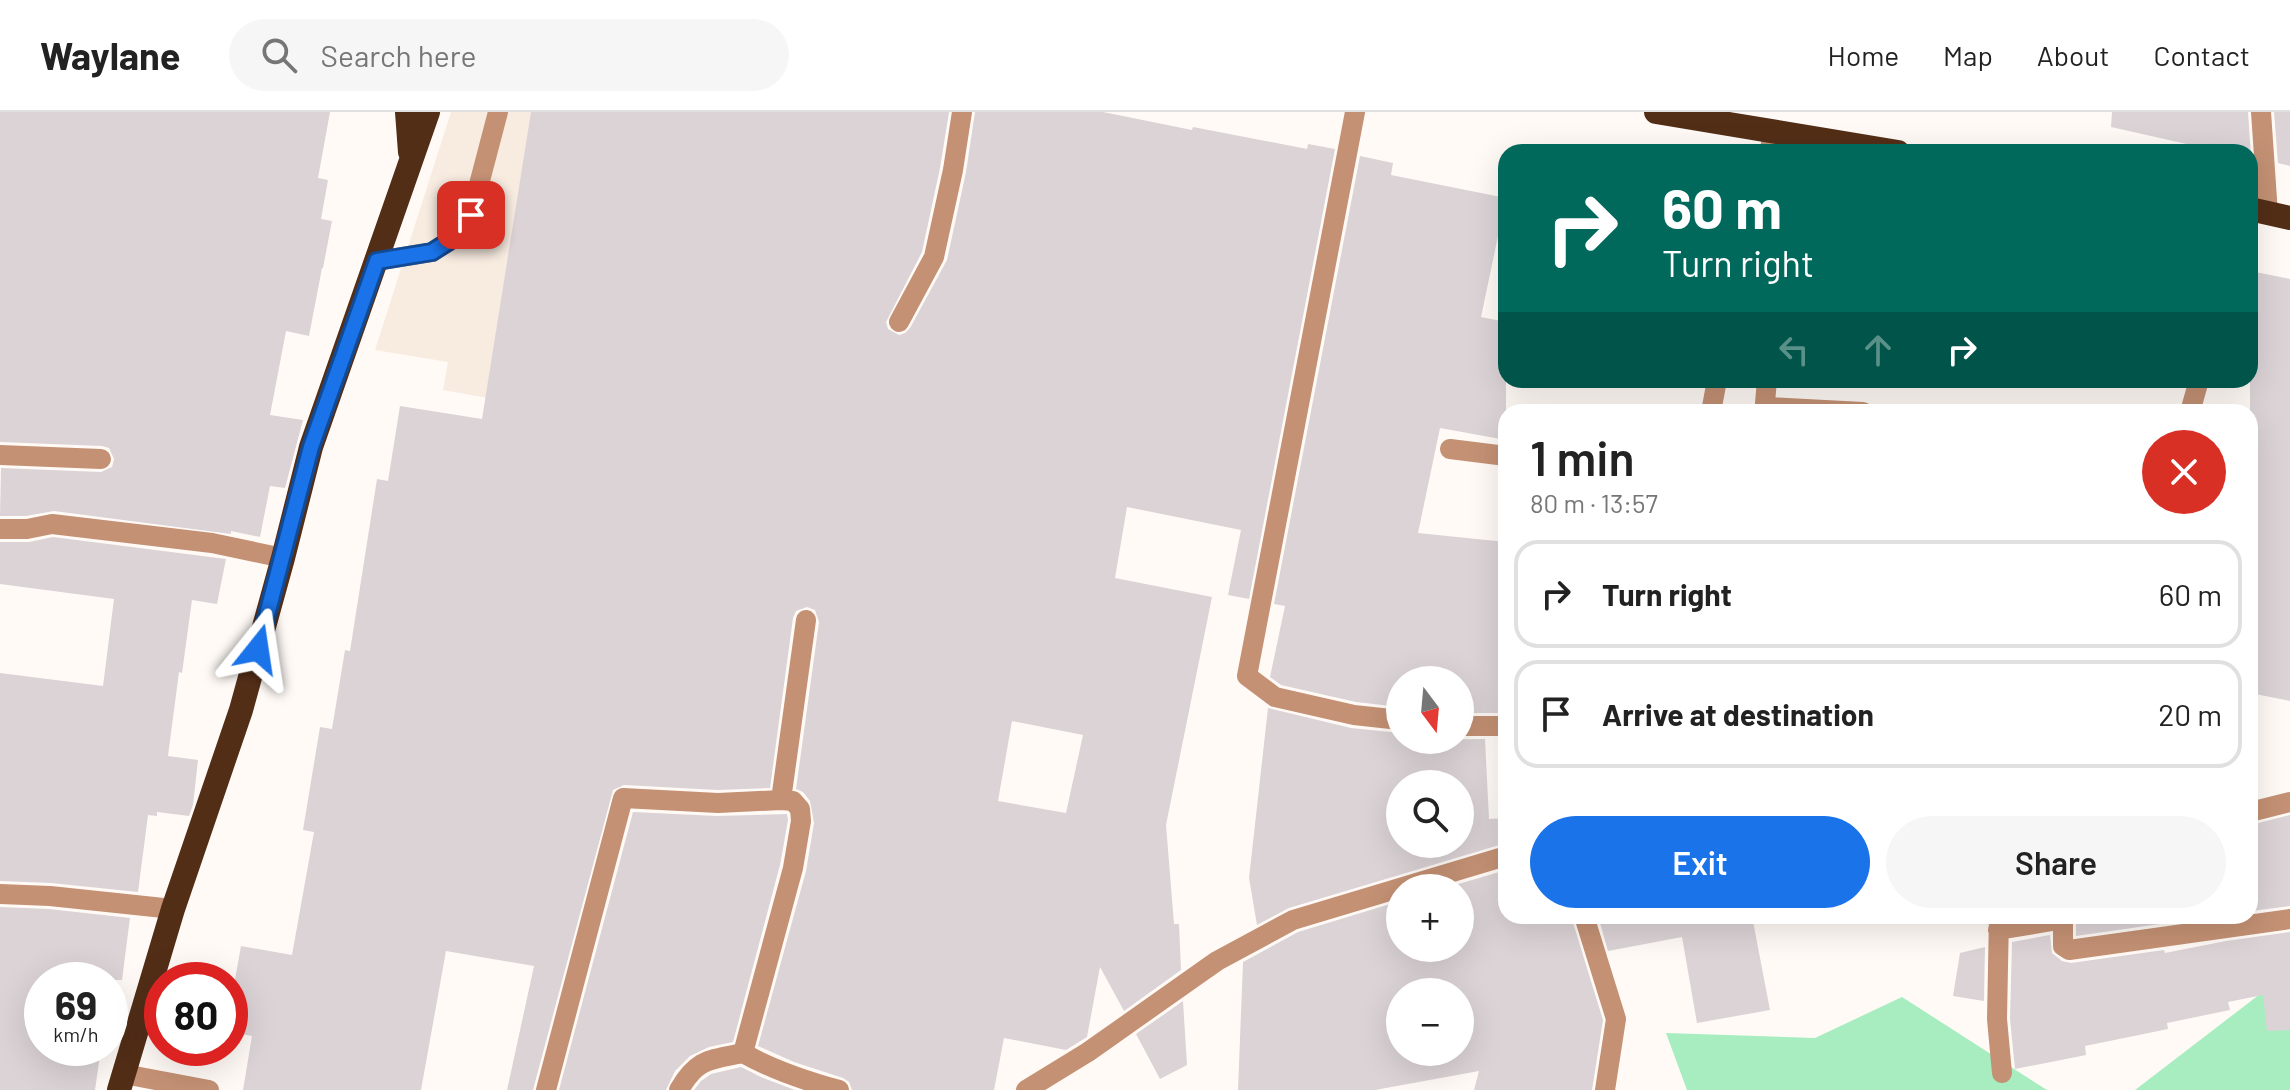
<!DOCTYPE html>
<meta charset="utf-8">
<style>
:root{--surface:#fff;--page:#f6f6f6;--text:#222;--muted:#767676;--line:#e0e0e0;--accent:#1a73e8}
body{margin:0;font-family:Barlow,sans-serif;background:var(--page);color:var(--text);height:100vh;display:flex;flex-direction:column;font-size:30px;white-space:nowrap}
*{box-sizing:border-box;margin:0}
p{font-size:26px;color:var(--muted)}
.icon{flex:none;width:44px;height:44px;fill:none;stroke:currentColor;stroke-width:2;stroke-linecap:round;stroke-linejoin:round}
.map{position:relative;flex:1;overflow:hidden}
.panel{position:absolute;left:1498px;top:292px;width:760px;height:520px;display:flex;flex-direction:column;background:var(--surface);border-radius:24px;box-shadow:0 8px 32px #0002}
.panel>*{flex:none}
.hud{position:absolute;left:1498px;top:32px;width:760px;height:244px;border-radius:24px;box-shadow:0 8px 32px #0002;background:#00695c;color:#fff;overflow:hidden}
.needle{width:52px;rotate:164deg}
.controls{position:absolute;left:1386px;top:554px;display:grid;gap:16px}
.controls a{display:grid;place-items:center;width:88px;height:88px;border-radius:50%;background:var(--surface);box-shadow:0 8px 32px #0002;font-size:40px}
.speed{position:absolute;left:24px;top:850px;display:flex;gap:16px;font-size:40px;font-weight:700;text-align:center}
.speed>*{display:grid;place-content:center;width:104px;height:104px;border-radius:50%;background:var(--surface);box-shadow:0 8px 32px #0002;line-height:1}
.speed small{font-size:20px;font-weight:400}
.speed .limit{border:12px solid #d22;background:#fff;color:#111}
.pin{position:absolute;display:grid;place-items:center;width:68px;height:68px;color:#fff;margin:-34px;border-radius:16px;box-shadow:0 4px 12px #0006}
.me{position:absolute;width:88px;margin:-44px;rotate:15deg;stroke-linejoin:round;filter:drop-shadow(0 0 6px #0008)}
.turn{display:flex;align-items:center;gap:28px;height:168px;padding:0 32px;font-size:36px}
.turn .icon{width:104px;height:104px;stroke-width:2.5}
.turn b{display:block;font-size:56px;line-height:68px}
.lanes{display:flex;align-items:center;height:76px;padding:0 32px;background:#0003;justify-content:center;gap:40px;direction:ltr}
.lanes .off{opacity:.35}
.round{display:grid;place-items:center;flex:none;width:84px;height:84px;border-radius:42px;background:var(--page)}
.overview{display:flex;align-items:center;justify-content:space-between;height:136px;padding:0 32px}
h1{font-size:48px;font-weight:600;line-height:60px}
.primary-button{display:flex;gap:16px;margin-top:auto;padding:16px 32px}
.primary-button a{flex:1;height:92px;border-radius:48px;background:var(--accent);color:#fff;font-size:32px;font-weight:600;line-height:92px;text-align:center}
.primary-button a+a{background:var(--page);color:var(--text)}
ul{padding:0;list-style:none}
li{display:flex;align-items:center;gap:24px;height:108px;margin:0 16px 12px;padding:0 16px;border:4px solid var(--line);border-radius:24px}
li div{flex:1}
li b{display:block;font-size:30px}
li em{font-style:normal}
header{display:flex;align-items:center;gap:48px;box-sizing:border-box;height:112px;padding:0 40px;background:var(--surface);border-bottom:2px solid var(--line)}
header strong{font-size:38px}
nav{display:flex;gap:44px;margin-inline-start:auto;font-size:28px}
.search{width:560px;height:72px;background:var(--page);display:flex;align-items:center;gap:20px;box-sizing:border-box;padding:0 28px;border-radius:44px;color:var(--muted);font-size:30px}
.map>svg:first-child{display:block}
.built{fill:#f8ece1}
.green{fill:#a7edc0}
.building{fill:#dbd3d6;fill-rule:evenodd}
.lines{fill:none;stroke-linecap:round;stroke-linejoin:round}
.minor{stroke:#c49174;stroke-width:20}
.highway{stroke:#532e17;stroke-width:24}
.route-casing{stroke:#114b97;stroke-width:20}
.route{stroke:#1a73e8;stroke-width:14}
</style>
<header>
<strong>Waylane</strong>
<div class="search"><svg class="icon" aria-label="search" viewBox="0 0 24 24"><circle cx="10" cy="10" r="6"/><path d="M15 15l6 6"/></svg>Search here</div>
<nav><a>Home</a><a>Map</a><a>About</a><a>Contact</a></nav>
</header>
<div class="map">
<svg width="2290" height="978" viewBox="0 0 2290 978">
<rect width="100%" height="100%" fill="#fffaf6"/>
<path class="built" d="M451,0H770L671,319L443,278L448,250L375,238Z"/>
<path class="green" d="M2290,867V978H2135L2277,869Z
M1902,885L2047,978H1687L1666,921L1815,926Z"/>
<path class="building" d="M0,0H330L318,66L328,68L321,107L332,109L323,156H322L309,224L286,219L270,303L303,308L285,376L270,374L260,425L231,419V422L54,399L26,404H0L1,356L101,360L112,355L114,347L109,336L102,334L0,330Z
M531,0H949L940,56L922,140L886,210L888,217L899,223L905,221L910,216L947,148L966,60L975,0H1103L1192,18L1193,15L1307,37L1308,32L1335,37L1249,487L1228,483L1241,418L1127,395L1115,466L1212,485L1166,713L1174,812H1179L1181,858L1124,899L1100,855L1087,925L1066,938L1004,926L994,978H852L849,970L843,966L794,950L758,934L806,759L814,711L810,689L803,680L796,677L819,510L815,498L807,495L796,499L793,506L770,676L718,678L624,673L613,678L533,978H507L534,854L446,839L421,978H243L252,924L230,920V895L241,834L292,843L314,720L303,718L320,615L332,617L345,538L350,539L377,367L388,369L400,294L482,307ZM1012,609L1083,623L1066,701L998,689Z
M2112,0H2248L2251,44L2250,40H2198L2200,35L2111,15Z
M2274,0H2290V54L2278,51Z
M1360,44L1393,51L1391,63L1506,86L1481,205L1506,210V328L1440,316L1418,421L1506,430V601H1460V568H1400V595L1356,590L1281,573L1270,565L1285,494L1274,492Z
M2250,159L2290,167V589L2250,581Z
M53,425L226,447L217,492L192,488L182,561L179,560L168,644L198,648L193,693L189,704L157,700V704L148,703L138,780L51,771L0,769V561L103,574L114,487L0,472V430H29Z
M1268,596L1351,616L1400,621V628L1485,627L1489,707L1506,706V731L1289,796L1257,813L1249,766ZM1400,672H1460V732H1400Z
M633,700L717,704L787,702L788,708L780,753L733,930L709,935L690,944L675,959L666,978H559Z
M2290,703V794L2252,799L2250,713Z
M1506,758V804H1571L1603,908L1592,978H1474L1479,959L1375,978H1238L1243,850L1298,820L1400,789V836H1460V776H1445ZM1400,880H1460V940H1400Z
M0,795L49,797L130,806L122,868H42V936H101L95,978H0Z
M1598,804H1752L1770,898L1697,911L1682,825L1608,839Z
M2073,804H2158L2160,812L2076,824V811Z
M2290,820V918L2267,919L2263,883L2228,890L2230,898L2167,911L2168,917L2085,934L2086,943L2015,957L2010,907L2012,830L2050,823L2052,841L2062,849L2071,851L2164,838L2165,841L2226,829Z
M1985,835L1984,889L1953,884L1960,841Z
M1183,889L1187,953L1160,967L1136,922Z
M741,955L761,965L795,978H694L701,969L711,962Z"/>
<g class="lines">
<path class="minor" d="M1355,0L1247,564L1275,585L1354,603L1400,608
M2261,0L2268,102
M1769,40L1774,20
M377,149L432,140L454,126L471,103L498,0
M899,210L934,145L953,58L962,0
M1767,268L1765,291L1770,295L1863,300
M1711,300L1717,268
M2190,300L2199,268
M1450,337L1506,344
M0,343L101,347
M0,417H27L52,412L212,431L283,446
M1460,614H1506
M781,688L806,508
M2250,700L2290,690
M0,782L50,784L173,797
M1584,804L1616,907L1605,978
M1999,804L1997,907L2002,961
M1998,818L2058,808L2063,812V834L2069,838L2290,807
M124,962L209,978
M546,978L623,686L718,691L781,688L793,689L800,697L801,709L793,756L743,941
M679,978C697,946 710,948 743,941C773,958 806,969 839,978
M1026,978L1088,940L1217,849L1293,808L1506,744"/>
<path class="highway" d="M407,0L410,40
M1656,0L1898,40
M2250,97L2290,106
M119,978L173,797L241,598L283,446L311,335L428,0"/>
</g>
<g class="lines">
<g class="route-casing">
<path id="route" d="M258,537L311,335L377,149L432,140L454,126L471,103"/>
</g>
<use href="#route" class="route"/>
</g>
</svg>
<div class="controls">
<a><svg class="needle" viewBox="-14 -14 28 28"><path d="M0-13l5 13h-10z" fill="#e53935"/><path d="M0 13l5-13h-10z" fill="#767676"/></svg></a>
<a><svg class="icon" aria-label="search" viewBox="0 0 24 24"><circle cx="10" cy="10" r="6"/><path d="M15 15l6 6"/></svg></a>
<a>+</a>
<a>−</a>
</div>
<div class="speed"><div>69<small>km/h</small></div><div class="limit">80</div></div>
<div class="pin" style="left:471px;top:103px;background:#d93025"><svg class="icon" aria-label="arrive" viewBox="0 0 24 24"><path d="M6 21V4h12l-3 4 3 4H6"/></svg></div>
<svg class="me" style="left:258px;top:537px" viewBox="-20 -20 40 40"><path d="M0-17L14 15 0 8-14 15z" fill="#1a73e8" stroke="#fff" stroke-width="4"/></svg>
<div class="hud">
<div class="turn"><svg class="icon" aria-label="right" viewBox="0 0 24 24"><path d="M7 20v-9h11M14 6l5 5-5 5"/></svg><div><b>60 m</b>Turn right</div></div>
<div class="lanes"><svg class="icon off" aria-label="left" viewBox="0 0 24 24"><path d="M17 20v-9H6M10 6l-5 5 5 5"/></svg><svg class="icon off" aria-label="ahead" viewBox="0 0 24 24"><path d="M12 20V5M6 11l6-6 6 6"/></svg><svg class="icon" aria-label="right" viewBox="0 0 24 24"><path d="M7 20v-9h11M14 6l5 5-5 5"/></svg></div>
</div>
<section class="panel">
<div class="overview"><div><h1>1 min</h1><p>80 m · 13:57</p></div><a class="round" style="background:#d93025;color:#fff"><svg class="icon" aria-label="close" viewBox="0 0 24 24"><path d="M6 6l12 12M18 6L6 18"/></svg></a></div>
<ul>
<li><svg class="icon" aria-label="right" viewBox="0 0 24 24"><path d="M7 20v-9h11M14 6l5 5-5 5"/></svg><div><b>Turn right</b></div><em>60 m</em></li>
<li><svg class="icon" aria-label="arrive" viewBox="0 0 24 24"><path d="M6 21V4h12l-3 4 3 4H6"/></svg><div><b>Arrive at destination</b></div><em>20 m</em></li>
</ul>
<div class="primary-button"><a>Exit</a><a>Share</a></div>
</section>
</div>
